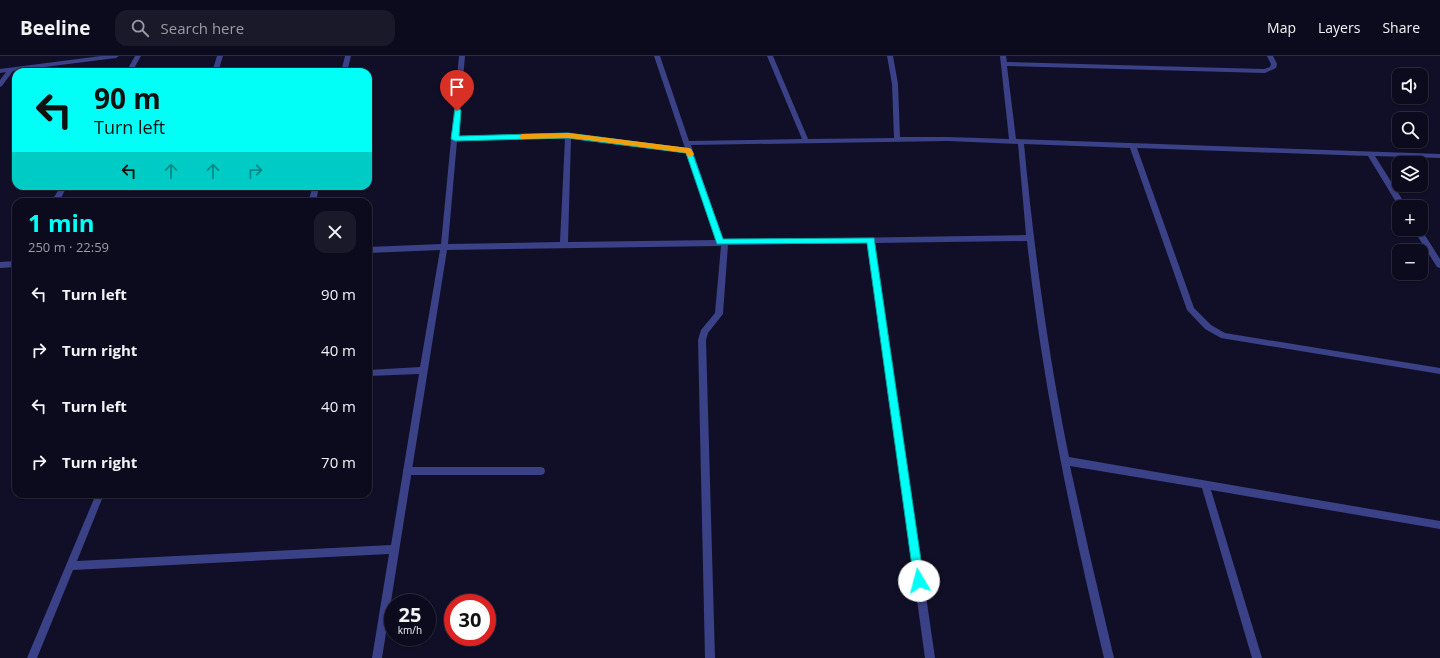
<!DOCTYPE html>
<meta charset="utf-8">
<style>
:root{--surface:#0c0b1d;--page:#1a192a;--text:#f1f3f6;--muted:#9a9ba4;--line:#2c2b3b;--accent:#01fff7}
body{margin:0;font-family:"Open Sans",sans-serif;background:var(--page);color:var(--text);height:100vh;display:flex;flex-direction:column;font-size:15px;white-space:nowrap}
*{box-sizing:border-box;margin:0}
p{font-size:13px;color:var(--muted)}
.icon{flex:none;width:22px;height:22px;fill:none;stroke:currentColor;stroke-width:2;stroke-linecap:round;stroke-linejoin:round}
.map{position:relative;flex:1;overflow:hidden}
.sheet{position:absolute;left:12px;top:142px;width:360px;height:300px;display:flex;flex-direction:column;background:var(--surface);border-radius:12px;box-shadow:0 1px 3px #0004,0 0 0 1px var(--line)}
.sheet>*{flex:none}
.hud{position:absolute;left:12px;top:12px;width:360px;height:122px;border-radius:12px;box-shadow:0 1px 3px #0004,0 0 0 1px var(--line);background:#01fff7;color:#111;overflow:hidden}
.controls{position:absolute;left:1392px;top:12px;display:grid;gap:8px}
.controls a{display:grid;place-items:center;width:36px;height:36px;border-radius:8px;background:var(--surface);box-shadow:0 1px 3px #0004,0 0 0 1px var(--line);font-size:20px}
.speed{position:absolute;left:384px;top:538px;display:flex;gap:8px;font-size:20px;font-weight:700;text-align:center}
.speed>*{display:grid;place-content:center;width:52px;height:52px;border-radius:50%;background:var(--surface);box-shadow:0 1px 3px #0004,0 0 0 1px var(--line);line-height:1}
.speed small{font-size:10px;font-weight:400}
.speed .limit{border:6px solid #d22;background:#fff;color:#111}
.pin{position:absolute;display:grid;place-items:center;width:34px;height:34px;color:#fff;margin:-41px -17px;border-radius:50% 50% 50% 0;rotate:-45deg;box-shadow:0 0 4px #0007}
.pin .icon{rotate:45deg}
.me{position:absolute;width:44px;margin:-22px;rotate:352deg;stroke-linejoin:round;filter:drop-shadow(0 0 3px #0008)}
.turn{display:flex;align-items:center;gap:14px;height:84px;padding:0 16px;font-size:18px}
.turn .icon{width:52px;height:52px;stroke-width:2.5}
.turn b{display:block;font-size:28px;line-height:34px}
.lanes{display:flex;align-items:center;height:38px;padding:0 16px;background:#0003;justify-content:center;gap:20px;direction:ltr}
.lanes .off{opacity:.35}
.round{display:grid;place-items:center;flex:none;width:42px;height:42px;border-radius:12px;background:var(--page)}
.head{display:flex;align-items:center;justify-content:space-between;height:68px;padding:0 16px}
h1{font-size:24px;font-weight:700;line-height:30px;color:var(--accent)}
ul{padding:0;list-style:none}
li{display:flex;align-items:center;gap:12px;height:56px;padding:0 16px}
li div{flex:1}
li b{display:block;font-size:15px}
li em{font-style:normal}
header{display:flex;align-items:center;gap:24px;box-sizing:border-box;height:56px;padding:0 20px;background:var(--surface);border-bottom:1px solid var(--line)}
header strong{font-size:19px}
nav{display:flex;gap:22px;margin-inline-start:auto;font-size:14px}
.search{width:280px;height:36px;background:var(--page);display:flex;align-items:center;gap:10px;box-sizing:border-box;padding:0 14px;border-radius:12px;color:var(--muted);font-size:15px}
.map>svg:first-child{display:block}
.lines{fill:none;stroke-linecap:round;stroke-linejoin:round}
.lane{fill:#3a4186;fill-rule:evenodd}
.street{fill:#3a4186;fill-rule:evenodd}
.route{fill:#01fff7;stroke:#01a6a1}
.slow{fill:#f59e0b}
</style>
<header>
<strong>Beeline</strong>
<div class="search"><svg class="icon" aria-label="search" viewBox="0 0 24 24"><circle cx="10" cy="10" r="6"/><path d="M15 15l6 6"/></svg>Search here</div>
<nav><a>Map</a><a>Layers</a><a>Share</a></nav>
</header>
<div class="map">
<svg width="1440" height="602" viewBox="0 0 1440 602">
<rect width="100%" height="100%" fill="#100f27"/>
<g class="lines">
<path class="lane" d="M407,411H541L544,412L545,415L544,418L541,419H407L404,418L403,415L404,412Z"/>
<path class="street" d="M101,0H119L116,2L13,15L2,30L0,31V24L6,16L0,17V13Z
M135,0H141L132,16H126Z
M217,0H223L218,16H212Z
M345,0H351L347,16H341Z
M459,0H465L458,81L568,78L685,92L654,0H660L689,85L802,83L767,0H773L808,83L894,82L892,28L887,0H893L898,28L900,81H948L1009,83L1000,0H1006L1007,6L1264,13L1270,11L1271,8L1267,0H1273L1277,8L1276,12L1265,17L1007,10L1016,83L1440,98V102L1375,100L1407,151H1399L1368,100L1137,92L1194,252L1211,269L1225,277L1440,312V318L1221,282L1205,273L1187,254L1130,92L1024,88C1034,193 1048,298 1069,401L1440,465V473L1211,434L1262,602H1252L1202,432L1070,410L1090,500L1114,602H1104C1071,464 1042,326 1027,185L875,187L935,602H925L868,187L728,189L723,258L708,277L706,284L715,602H705L698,284L701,274L715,257L721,190L447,194L382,602H372L389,498L73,514L37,602H27L96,438H104L77,505L391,489L419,318L368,320V314L420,311L440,194L368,197V191L441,188ZM565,82L560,186L448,188L457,85ZM571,83L687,97L716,184L568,186ZM948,85L1018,88L1026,179L723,184L691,89Z
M61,130H67L59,146H51Z
M313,130H319L316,146H308Z
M1413,173H1421L1440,203V212L1437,211Z
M16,205V211L0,212V206Z"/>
</g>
<path class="route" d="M455,53H460L461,55L459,80L568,77L691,93L723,183L874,182L924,525L923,528L919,530L915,528L914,525L867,187L717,188L686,97L568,82L455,85L451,83Z"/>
<path class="slow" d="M568,77L689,92L691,93L694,98L690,101L687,100L686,97L589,84L568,82L522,83L519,80L522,78Z"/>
</svg>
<div class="controls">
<a><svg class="icon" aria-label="sound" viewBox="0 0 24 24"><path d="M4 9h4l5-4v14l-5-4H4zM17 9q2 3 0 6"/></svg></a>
<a><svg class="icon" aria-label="search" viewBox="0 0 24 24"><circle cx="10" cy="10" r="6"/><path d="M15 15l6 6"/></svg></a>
<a><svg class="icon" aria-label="layers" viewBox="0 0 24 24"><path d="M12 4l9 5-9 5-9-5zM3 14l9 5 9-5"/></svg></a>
<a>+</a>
<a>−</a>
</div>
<div class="speed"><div>25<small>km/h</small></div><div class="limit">30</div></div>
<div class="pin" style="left:457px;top:55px;background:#d93025"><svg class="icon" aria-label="arrive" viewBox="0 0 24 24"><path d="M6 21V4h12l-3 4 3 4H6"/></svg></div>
<svg class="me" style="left:919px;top:525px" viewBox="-20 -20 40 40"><circle r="19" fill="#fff"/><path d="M0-13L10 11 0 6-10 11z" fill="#01fff7"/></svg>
<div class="hud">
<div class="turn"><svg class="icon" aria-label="left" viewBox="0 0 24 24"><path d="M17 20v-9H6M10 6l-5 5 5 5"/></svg><div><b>90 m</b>Turn left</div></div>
<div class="lanes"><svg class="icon" aria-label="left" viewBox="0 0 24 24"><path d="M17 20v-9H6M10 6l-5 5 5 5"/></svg><svg class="icon off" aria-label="ahead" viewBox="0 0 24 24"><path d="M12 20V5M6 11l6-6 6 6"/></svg><svg class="icon off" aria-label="ahead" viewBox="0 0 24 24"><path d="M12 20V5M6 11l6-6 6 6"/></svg><svg class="icon off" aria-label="right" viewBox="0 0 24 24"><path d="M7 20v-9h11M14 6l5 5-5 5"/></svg></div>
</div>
<section class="sheet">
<div class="head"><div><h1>1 min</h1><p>250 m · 22:59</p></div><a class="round"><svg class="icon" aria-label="close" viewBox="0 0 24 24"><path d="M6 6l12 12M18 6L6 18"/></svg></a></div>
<ul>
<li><svg class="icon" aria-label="left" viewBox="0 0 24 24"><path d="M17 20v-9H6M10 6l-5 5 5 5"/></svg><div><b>Turn left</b></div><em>90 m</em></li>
<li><svg class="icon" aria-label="right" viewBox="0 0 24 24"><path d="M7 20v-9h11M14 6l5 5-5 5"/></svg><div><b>Turn right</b></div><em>40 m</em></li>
<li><svg class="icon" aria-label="left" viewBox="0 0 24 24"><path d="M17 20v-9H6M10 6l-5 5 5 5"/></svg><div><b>Turn left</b></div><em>40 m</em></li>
<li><svg class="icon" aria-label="right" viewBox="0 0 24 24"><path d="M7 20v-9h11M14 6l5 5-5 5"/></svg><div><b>Turn right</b></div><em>70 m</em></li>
</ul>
</section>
</div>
